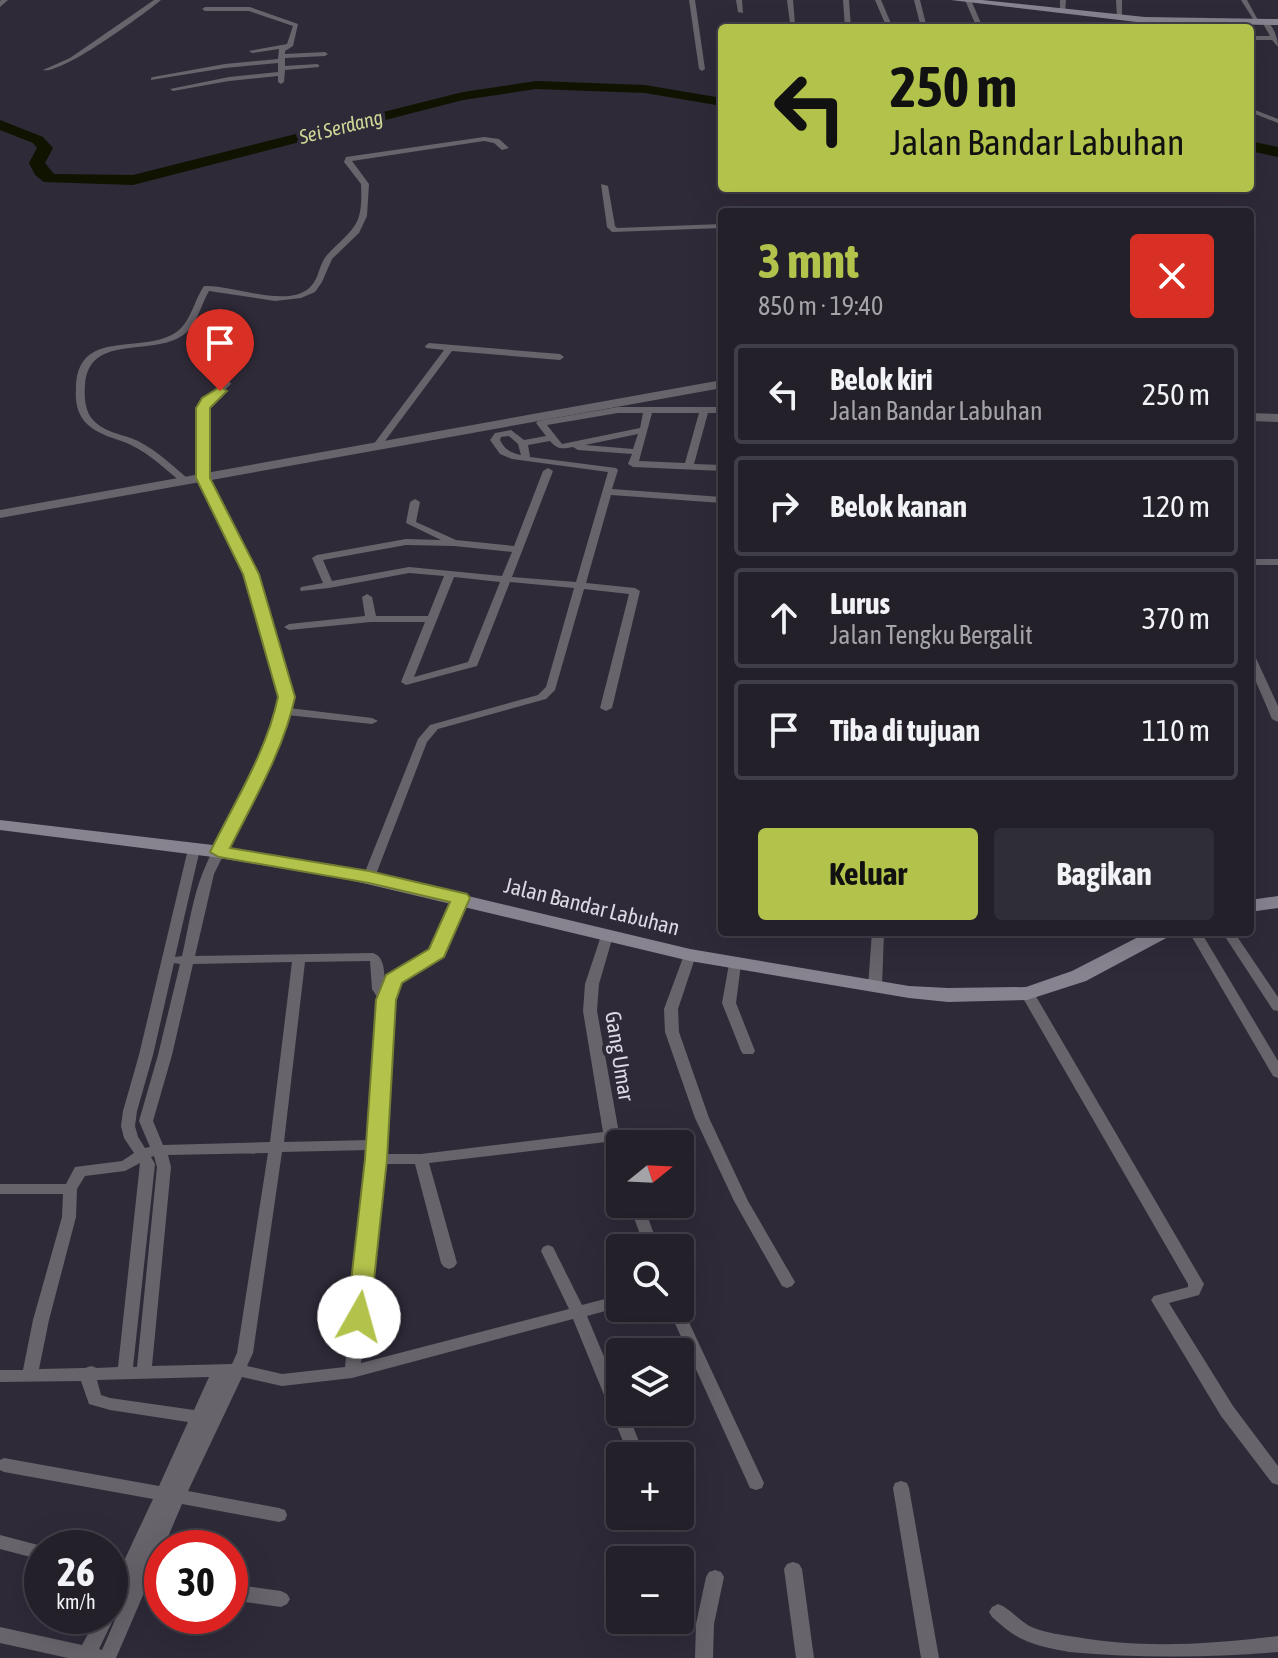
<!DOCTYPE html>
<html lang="id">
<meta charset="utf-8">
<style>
:root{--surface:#23202a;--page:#2f2d36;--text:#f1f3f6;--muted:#a3a3a8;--line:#403e47;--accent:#b3c24b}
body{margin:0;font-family:"Asap Condensed",sans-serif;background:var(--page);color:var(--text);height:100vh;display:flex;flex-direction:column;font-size:30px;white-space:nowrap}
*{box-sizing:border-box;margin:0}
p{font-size:26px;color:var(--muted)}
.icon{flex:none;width:44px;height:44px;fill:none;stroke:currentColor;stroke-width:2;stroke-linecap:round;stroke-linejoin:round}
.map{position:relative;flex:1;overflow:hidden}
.sheet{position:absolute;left:718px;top:208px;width:536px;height:728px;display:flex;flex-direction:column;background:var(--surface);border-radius:8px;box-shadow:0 8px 32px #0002,0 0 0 2px var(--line)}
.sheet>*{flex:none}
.hud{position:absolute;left:718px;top:24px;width:536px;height:168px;border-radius:8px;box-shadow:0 8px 32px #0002,0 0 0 2px var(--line);background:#b3c24b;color:#111;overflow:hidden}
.needle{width:52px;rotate:72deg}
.tools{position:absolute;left:606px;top:1130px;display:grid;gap:16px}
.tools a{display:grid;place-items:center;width:88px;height:88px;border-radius:8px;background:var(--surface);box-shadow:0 8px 32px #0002,0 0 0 2px var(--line);font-size:40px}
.speed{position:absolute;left:24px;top:1530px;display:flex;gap:16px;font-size:40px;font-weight:700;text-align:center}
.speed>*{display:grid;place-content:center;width:104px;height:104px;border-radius:50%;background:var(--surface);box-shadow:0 8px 32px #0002,0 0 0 2px var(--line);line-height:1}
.speed small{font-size:20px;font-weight:400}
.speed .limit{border:12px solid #d22;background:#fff;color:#111}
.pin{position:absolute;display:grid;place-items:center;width:68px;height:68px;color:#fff;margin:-82px -34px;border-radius:50% 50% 50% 0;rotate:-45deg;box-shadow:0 0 8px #0007}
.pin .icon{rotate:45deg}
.me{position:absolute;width:88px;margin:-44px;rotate:7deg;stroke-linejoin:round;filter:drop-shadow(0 0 6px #0008)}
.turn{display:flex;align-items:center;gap:28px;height:168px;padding:0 40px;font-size:36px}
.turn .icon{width:104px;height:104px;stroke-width:2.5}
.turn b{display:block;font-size:56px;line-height:68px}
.round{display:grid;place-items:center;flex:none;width:84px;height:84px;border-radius:8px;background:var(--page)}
.overview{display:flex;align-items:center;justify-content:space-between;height:136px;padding:0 40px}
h1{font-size:48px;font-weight:700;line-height:60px;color:var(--accent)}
.cta{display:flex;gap:16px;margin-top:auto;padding:16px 40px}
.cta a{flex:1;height:92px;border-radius:8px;background:var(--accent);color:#111;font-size:32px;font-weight:700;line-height:92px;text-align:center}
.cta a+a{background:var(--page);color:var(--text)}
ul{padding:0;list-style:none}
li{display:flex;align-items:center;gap:24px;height:100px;margin:0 16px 12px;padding:0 24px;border:4px solid var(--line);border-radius:8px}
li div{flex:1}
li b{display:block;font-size:30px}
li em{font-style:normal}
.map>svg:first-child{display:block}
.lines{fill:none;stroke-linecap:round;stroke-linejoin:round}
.river{fill:#101300;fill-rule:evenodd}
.minor{fill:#67646b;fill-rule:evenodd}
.tertiary{fill:#67646b;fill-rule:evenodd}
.secondary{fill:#87838f;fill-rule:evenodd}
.route{fill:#b3c24b;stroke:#747e31;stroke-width:2}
.labels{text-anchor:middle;stroke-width:8;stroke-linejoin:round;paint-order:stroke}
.far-water-label{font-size:20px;font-style:italic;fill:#cdd897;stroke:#2f2a38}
.street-label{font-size:22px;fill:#dcd9e2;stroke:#2f2a38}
</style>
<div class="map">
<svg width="1278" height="1658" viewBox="0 0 1278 1658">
<rect width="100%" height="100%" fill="#2f2a38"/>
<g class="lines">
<path class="river" d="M536,81L645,85L722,98V106L645,93L536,89L463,100L133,185L44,182L35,175L29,163L37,148L33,143L0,130V120L43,137L53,148L45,163L54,174L133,175L463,92Z
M1250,141L1278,147V157L1250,151Z"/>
<path class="minor" d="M1,0H8L0,7V1Z
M154,0H161C143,15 61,75 43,70L70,58Z
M689,0H695L705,69L702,71L699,69Z
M736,0H742L743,13L738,12Z
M787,0H793L795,24L790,23Z
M843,0H849L851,28H845Z
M875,0H881L893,28H887Z
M914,0H920L927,28H921Z
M965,0H971L983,28H977Z
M1060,0H1066L1065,13L1060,12Z
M1116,0H1122V19L1117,18Z
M1241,0H1247L1259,22H1255Z
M250,7L298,24L293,46L285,51V54L325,52L328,54L325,56L285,58V66L317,64L319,65V67L285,70L284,82L281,84L278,82V76L229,81L173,91L170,89L229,77L278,72V63L225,68L151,80V78L153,77L225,64L278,59L279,49L252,53L249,51L287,44L293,26L249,11H205L202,9L205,7Z
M1265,20C1273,25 1278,37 1278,47L1272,40H1250V36H1270L1262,22Z
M1250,108L1278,119V123L1250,112Z
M484,137L499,139L509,148L502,150L494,143L484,141L352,161L369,184L367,216L359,233L332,259L322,282L315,292L301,298L275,301L209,291C200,306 197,328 180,337C148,356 89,334 85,385C84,397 85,411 93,420C105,433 123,434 138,441C156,450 172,465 187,478V482H181C165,469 150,454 131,445C117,438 99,436 87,424C78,415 75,403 76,390C76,327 140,355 175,333C191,323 194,300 204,286C233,284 291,311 312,285C320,276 319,262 329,253C356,226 363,225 361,184L344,162L346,157Z
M601,184L608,186L615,226L617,228L722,224V228L612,232L607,227Z
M429,343L560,354L564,357L560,360L452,351L379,449H373V445L444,350L426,348L425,346Z
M227,380L231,383L230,385L208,406V478L256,574L292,697L289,708L372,718L378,721L372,724L287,715L261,779L214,874L195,956L373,953C385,957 384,972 385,984L388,976L432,951L455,898L457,895H465L467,898L442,956L399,981L393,1000L383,1154H421L603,1132L583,1011L585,984L602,933H612L613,936L599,984L597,1011L621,1144L620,1166L615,1165L606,1142L429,1163L457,1263L454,1267L449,1269L444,1267L441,1263L415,1164H383L361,1363L569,1309L541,1251L543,1247L548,1245L553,1247L582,1305L620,1295V1307L587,1316L620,1395V1412H627L645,1456H629L573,1319L352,1378L282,1386L242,1377L188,1491L279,1508L285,1510L287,1515L285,1520L279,1522L182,1504L153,1572L162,1575V1589L147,1586L116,1658H68L0,1643V1627L82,1645L98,1616H110V1591L116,1579L110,1577V1563L122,1565L153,1499L4,1472L0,1470V1460L4,1458L159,1486L188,1422L110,1410L89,1404L81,1381L0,1382V1370H23L33,1320L62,1217L63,1194H0V1184H66L75,1167L122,1161L134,1153L124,1138L121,1126L123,1111L139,1055L188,849L194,845L200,849L175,957L182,956C188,930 193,896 203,872C227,814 267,758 280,697L246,574L198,478V405ZM370,961L372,989L379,1000L370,1140L284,1142L305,962ZM292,962L270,1142L163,1145L153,1121L172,1055L193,964ZM174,963L180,964L158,1055L139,1121L150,1147L145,1148L138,1137L135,1126L137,1111L153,1055ZM369,1150L345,1367L282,1374L247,1366L253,1353L282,1152ZM268,1153L237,1353L232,1364L152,1366L171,1167L168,1155ZM154,1156L157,1167L137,1367H133L155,1164L151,1157ZM140,1163L118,1367L97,1368L91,1366L85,1368L39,1369L49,1320L76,1217L77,1189L85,1176L125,1171ZM209,1377L194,1410L110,1398L101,1395L97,1380ZM131,1583L102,1650L99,1649Z
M618,407H722V413H708L694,464L722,465V471L633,467L628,464L632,454L578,450L573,447C562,449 558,450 550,441L528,445L530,457L616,468L618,470L612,489L722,497V503L611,495L586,583L635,588L640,591L612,708L606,711L600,708L629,594L584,589L555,690L546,699L438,729L427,742L375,877L373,880H365L363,877L418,739L430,725L538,695L546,687L574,588L510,582L477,666L406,685L401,682L425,622H371L289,630L284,627L289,624L365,616L362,597L367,594L372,597L376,616H428L444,576L409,573L329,588L301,591L300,589L301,587L323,583L312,558L317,555L406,539L441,540L406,523L410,502L415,499L420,502L416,522L456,540L514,546L543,471L548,468L553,471L512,577L576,582L608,472L512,459L500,454L490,440L495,433L511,430L524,440L546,436L536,423L538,421ZM618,413H643L640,428L562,444L547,425ZM652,413H699L685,463L639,461ZM638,434L633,449L585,445ZM509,436L518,444L521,455C511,453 504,449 500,440L501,437ZM406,545L454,546L512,552L502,576L409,567L332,581L323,560ZM454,577L500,582L468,662L414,677Z
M1250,559H1278V565H1250Z
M1250,653L1255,656L1278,706V722L1272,719L1250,668Z
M872,932H884L882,987L875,991L868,987Z
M1189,932H1201L1278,1061V1078L1273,1076Z
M1222,932H1234L1278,997V1011L1273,1010Z
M690,951L696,955L678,1009L679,1032L709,1118L748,1201L795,1282L792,1286L787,1288L782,1286L734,1201L695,1118L665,1032L664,1009L684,955Z
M735,960L741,964L736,1003L755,1051L753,1054H743L741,1051L722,1003L729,964Z
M1027,989L1034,993L1204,1284L1199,1295L1169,1303L1233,1406L1278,1466V1485L1272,1483L1221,1416L1151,1300L1154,1296L1188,1287V1284L1020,993Z
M629,1204H643L659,1248H645Z
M680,1303L764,1483L762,1488L756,1490L750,1488L668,1308H680Z
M901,1481L907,1483L909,1488L939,1658H921L893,1488L895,1483Z
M0,1535L42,1546L48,1548H42V1560L0,1549Z
M793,1562L799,1564L802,1569L814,1658H796L784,1569L787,1564Z
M715,1570L721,1572L724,1577L714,1624L713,1658H695L696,1624L706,1577L709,1572Z
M230,1584L281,1591L287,1594L290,1599L287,1604L281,1607L230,1600Z
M998,1604C1012,1609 1020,1623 1034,1628C1047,1633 1062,1635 1076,1637C1143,1649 1211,1644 1278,1636V1652C1211,1658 1136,1658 1069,1652C1054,1649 1036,1646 1022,1639C1011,1634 1001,1625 992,1617L989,1612L992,1607Z"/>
<path class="tertiary" d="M722,380V388L0,518V510Z
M1250,413L1278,414V422L1250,421Z"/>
<path class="secondary" d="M951,0H982L1145,17L1278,19V25L1145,23Z
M0,820L213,845L346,867L690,949L909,986L948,988L1026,987L1072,971L1148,932H1173L1170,936L1086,981L1027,1000L948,1002L909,998L690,961L346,879L213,857L0,830Z
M1278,896V908L1250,912V900Z"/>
</g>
<path class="route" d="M220,387L227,391L210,408V478L259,574L295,697C284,749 254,800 230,848L369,871L467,894L470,898L444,957L402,983L396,1000L387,1159L370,1317L367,1323L359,1326L350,1323L347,1317L365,1159L376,1000L386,975L429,949L450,902L369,883L219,857L210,852C234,803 267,751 278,697L243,574L196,478V408L202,398Z"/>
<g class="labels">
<g class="far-water-label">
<text transform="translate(341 127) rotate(-14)" y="7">Sei Serdang</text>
</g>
<g class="street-label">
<text transform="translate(592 906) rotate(14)" y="8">Jalan Bandar Labuhan</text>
<text transform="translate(620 1056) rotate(81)" y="8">Gang Umar</text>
</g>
</g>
</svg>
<div class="tools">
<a><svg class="needle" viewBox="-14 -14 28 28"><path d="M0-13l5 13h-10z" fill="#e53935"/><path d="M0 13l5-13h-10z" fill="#a3a3a8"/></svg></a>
<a><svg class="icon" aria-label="search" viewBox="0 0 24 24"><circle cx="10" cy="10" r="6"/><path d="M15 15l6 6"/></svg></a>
<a><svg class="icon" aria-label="layers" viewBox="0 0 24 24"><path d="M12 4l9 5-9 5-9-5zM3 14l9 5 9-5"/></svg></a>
<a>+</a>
<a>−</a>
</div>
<div class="speed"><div>26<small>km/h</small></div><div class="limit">30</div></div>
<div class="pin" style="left:220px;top:391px;background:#d93025"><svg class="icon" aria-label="arrive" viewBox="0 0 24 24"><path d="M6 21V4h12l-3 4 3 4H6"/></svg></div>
<svg class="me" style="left:359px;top:1317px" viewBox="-20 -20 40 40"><circle r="19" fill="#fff"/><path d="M0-13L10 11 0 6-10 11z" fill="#b3c24b"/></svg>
<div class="hud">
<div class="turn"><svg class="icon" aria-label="left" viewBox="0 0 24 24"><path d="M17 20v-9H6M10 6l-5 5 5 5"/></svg><div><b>250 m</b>Jalan Bandar Labuhan</div></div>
</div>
<section class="sheet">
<div class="overview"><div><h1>3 mnt</h1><p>850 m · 19:40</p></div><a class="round" style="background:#d93025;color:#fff"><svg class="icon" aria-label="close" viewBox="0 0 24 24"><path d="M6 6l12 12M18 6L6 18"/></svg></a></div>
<ul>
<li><svg class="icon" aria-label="left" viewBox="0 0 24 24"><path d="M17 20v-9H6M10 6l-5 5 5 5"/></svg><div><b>Belok kiri</b><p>Jalan Bandar Labuhan</p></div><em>250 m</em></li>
<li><svg class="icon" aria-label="right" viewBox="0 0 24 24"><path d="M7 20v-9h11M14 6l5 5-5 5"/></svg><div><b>Belok kanan</b></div><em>120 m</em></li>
<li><svg class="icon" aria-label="ahead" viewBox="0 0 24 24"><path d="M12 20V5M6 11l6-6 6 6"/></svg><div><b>Lurus</b><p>Jalan Tengku Bergalit</p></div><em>370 m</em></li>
<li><svg class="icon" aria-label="arrive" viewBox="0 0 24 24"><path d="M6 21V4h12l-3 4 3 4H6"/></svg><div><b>Tiba di tujuan</b></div><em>110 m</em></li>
</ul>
<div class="cta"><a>Keluar</a><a>Bagikan</a></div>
</section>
</div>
